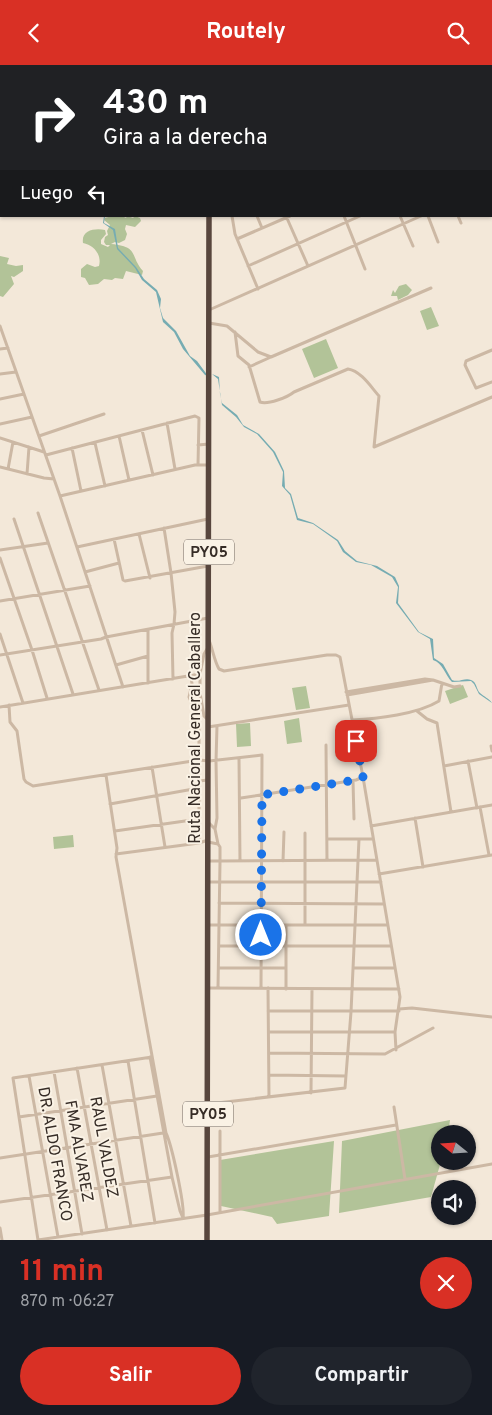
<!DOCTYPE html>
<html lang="es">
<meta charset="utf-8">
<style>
:root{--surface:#171b24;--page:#20242c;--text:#f1f3f6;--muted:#9ea1a6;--accent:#d93025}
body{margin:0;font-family:Overpass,sans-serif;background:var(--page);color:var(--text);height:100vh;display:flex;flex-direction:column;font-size:19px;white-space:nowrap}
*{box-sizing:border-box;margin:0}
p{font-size:16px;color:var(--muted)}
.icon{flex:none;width:28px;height:28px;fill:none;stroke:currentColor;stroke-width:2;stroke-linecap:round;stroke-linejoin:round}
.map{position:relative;height:1175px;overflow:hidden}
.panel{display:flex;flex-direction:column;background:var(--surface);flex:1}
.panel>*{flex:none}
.guide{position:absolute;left:0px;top:0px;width:492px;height:152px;box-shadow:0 1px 4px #0004;background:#202124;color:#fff;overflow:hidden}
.needle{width:32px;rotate:288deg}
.tools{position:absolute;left:431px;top:1060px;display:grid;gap:10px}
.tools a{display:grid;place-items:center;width:45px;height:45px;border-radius:50%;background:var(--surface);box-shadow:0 1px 4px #0004;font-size:25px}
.pin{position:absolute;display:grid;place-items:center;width:42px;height:42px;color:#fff;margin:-21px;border-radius:10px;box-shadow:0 2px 8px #0006}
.me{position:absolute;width:55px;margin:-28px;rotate:0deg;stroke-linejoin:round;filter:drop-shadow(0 0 4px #0008)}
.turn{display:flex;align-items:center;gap:18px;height:105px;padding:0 20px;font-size:22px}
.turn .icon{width:65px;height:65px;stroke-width:2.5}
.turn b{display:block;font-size:35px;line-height:42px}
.then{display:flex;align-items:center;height:48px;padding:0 20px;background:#0003;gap:10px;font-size:19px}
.round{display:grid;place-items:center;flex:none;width:52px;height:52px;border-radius:26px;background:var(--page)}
.summary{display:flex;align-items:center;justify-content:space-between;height:85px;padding:0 20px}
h1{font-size:30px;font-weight:700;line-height:38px;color:var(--accent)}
.action{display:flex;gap:10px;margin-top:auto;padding:10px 20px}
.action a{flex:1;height:58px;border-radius:30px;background:var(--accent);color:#fff;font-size:20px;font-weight:700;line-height:58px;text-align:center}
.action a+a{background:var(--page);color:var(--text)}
header{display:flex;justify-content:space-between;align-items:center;height:65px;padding:0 20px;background:var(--accent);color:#fff;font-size:22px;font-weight:700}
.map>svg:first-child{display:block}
.green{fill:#b2c398}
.water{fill:#76acb2}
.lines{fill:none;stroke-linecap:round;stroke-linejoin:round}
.minor{stroke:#ccb8a4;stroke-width:3}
.highway{stroke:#58463d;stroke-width:5.5}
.route{stroke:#1a73e8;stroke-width:9;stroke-dasharray:0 16.2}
.labels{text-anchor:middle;stroke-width:4;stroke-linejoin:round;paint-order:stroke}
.shield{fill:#faf2e5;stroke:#71675f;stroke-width:1}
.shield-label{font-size:15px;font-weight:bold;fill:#362c26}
.street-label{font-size:16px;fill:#362c26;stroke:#faf2e5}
</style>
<header><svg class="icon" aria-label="back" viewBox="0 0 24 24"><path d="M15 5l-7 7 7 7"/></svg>Routely<svg class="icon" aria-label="search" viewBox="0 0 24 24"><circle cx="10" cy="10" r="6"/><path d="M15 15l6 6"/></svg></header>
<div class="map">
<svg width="492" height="1175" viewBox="0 0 492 1175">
<rect width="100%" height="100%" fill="#f3e8d9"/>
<path class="green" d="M112,151H122L126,153L127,151L133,153L135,151L140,153L141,156L135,162L126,160L125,164L127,169L125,175L119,178L115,177L111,179C140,182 129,190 143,206L142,210L126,206L123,214L115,213L112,215L104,214L98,219L89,220L85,213L81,212V204L87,199L95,202L99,201C102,190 94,180 83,178C81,165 95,163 105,165L106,169L101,175V179L108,182L110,180H106L104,177L105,172L108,170L107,166L110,160L104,155L105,153Z
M0,191L9,193L7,199L16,201L23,200V206L14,212L11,211L14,219L3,232L0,231Z
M406,219L412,225L408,230L398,235L397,231H391L393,225L395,228L399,221Z
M431,242L439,261L427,265L420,246Z
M326,274L338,303L314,313L302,284Z
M463,620L468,632L450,639L445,626Z
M306,621L310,643L296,645L292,623Z
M299,653L302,677L287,679L284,656Z
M250,658L251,681L237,682L236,659Z
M73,770L74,782L54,784L53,772Z
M450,1055L448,1069H440L441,1096L431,1132L339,1148L342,1076Z
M334,1076L329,1151L277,1159L272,1152L221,1141L220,1095Z"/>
<path class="water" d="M104,151H105L104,158L115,164L118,183L136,202L144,214L157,225L161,234L160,243L163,253L176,266L190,291L197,296L208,311L205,310L183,284L174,267L163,257L156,227L142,215L135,203L117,184L113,165L103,158Z
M212,309L219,312L220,329L222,338L237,350L243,360L259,369L275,387L284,406L285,423L291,429L298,453L313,458L338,475L345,486L357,496L377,501L395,512L399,521L398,538L419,567L433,574L434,593L443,599L452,615C459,618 465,612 471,615C477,617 476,624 480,628C484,632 489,633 492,638L479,629L474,619L471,616L452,617C445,610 443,598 433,595L430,574L418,567L396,538L398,522L392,512L371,500L356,497L343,487L337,476L313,459L297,455L290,430L282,421L283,407L273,387L257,369L244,362L236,352L222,340L218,314Z"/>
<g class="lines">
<path class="minor" d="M29,0L30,1
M105,0V1
M146,0V1
M170,0V1
M216,0L217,1
M244,0L245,1
M273,0V1
M300,0L301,1
M328,0L329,1
M357,0V1
M456,0L457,1
M481,0V1
M111,1L115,0
M195,1L198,0
M318,1L321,0
M0,5L1,8
M491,21L492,20
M491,24L492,26
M0,38H1
M491,60H492
M0,68L1,67
M491,82L492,84
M491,91H492
M0,94H1
M491,121H492
M232,151L235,169L258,224
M257,151L262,163
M286,151L308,201
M344,151L365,204
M400,151L413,181
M428,151L438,177
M458,151L461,158
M237,174L290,151
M248,201L360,151
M209,245L421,151
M209,258L227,261L258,287L271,292L431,223
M0,261L60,431L123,622
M235,267L238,291L249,300L260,337C268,340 288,332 294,327L348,304C361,306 371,322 379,331L374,382L492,332
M0,284L8,283
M492,285L466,296L465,300L476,323L492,317
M249,302L271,292
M0,309L16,307
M0,334L24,329
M167,358L175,404
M0,359L32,352
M142,365L153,410
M39,371L104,349
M119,371L129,415
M0,373L44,387
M95,378L105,421
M198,380L209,379
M72,383L81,426
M46,390L195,351L199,353L198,400
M0,402L44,413L54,414
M8,404L13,377
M27,409L29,382
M60,431L195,400H208
M38,448L99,625
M14,454L73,629
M164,463L171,508L175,547L174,559L172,568L173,614
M139,469L150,513
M114,474L123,515L125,516L208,501
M77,482L208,454
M0,485L48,478
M0,493L32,585L47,633
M85,507L119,498
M0,536L90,521
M148,565V618
M0,569L23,638
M209,575C213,585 214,595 219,604L224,606L327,590H336L340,592L363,712L400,932L395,967L396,985
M0,590L101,574L106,572L208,553
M116,600L148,591
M200,609V628L204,651L207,654
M191,611L192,619L189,632L196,649L199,665V716
M433,615L454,622L460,621
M346,627L425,614L433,615L347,630
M9,640L10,657L17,666L24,714L26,717L33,721L199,695L209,696L262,690L261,923
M0,642L200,609L204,589L207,584
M417,646L427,654L437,658L451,747
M352,655C377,654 418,649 439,636L442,618
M208,662L349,640
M326,680L327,795
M491,681L492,686
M239,693L240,796
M468,696L477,743
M444,701L492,692
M152,702L165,782
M106,710L117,783L116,792L166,1068C172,1081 185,1140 183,1153L180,1146L172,1112L150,992
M353,716L354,754
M241,733L356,715L363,712
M110,739L199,723
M480,742L489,790
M415,753L423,802
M208,757L215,764L218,779
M371,761L492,740
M215,764L217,753L216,696L217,661
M115,766L199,754
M327,774H373
M208,777L218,779L220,782V796L377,795
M199,778V716L208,715
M116,789L199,778L208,775
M209,796H220V797L218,923
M283,796L284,767
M379,809L492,790
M208,817H381
M219,838L384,839
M208,860H388
M305,860V768
M219,881H391
M219,903H286
M353,903H395
M208,923L399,924
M268,923L269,1032
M286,924V860
M399,944L412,943L492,952
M268,946H399
M269,967H395
M269,988L385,989L433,963
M128,996L155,1158
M102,1000L131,1161
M77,1003L107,1165
M54,1007L82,1169
M269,1010L346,1011
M29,1011L58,1172
M311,1028L312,924
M208,1039L345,1023L351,947L359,774
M394,1042L405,1114
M19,1052L157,1031
M208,1092L396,1060
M0,1093L163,1068
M0,1137L172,1112
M220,1147V1066
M0,1163L2,1175
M38,1175L207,1150L492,1099
M38,1175L13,1013L152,992"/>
<path class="highway" d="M179,0V1
M207,1175L209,151"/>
</g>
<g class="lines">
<path class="route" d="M261,870L262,730L356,715L363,712L356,676"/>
</g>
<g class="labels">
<g class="shield">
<rect x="184" y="474.5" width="50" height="25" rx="4"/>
<rect x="183" y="1036.5" width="50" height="25" rx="4"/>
</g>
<g class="shield-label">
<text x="209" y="492">PY05</text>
<text x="208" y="1054">PY05</text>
</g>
<g class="street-label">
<text transform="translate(194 663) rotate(-90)" y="6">Ruta Nacional General Caballero</text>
<text transform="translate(105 1082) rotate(80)" y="6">RAUL VALDEZ</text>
<text transform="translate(80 1086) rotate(80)" y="6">FMA ALVAREZ</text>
<text transform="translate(56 1089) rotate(80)" y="6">DR. ALDO FRANCO</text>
</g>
</g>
</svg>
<div class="tools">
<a><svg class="needle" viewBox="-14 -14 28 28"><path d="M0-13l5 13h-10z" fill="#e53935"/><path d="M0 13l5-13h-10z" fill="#9ea1a6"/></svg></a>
<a><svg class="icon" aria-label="sound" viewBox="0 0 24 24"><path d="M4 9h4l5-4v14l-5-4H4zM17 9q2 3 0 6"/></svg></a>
</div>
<div class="pin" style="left:356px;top:676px;background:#d93025"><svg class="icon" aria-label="arrive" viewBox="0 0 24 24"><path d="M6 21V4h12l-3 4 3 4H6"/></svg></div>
<svg class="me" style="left:261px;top:870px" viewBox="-20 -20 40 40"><circle r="17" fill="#1a73e8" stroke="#fff" stroke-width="3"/><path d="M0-11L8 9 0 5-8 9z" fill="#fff"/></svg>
<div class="guide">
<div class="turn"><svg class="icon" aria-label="right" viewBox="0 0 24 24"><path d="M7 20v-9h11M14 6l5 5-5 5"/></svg><div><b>430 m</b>Gira a la derecha</div></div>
<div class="then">Luego<svg class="icon" aria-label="left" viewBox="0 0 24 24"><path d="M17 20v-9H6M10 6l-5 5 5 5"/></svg></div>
</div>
</div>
<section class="panel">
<div class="summary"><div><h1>11 min</h1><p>870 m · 06:27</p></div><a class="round" style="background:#d93025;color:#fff"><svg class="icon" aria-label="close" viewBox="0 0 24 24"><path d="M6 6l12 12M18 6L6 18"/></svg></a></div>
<div class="action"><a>Salir</a><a>Compartir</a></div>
</section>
